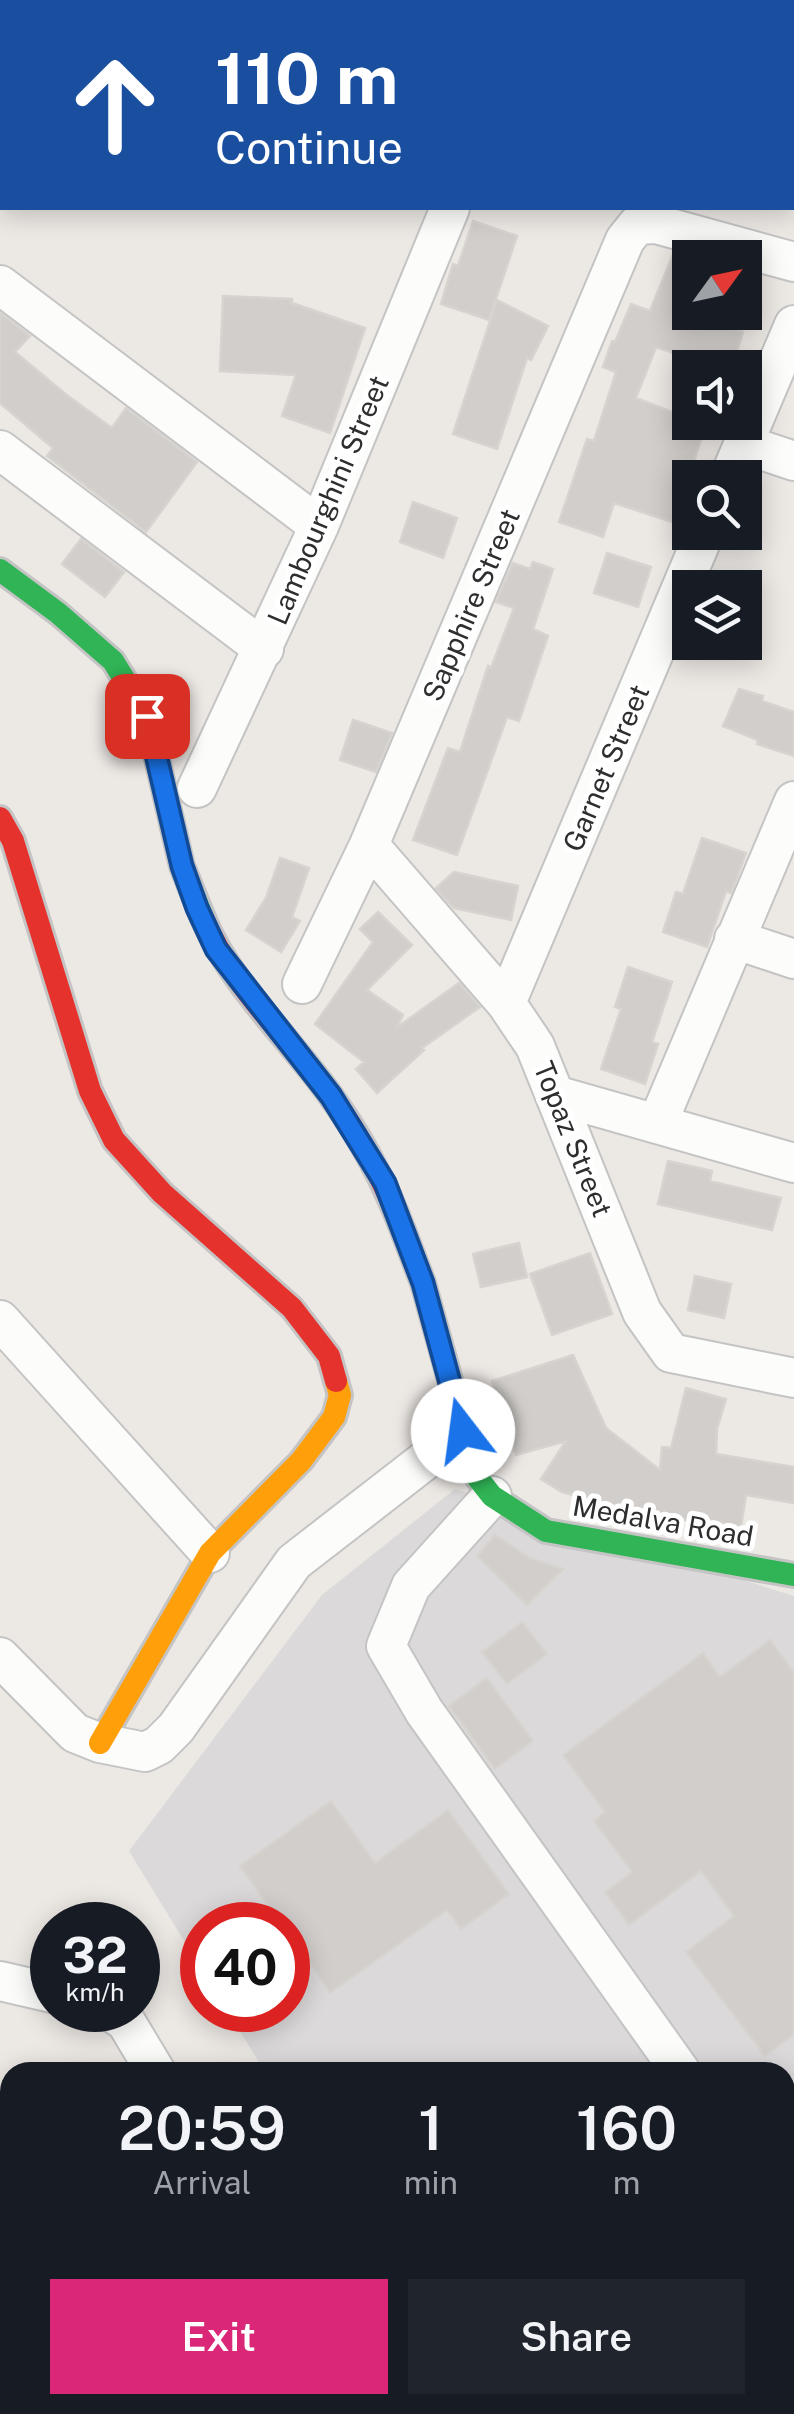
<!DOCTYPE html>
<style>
:root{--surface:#171b24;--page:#20242c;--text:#f1f3f6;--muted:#9ea1a6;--accent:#db2777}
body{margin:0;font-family:"Public Sans",sans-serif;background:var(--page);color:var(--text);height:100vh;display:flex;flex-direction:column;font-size:38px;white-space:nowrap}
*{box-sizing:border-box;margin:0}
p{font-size:32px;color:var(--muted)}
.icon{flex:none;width:55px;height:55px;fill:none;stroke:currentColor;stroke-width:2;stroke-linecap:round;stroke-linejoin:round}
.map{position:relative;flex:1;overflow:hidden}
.panel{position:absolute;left:0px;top:2062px;width:795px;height:352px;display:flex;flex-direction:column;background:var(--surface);border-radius:30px 30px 0 0;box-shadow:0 5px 25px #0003}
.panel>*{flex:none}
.banner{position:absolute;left:0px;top:0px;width:795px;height:210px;box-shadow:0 5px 25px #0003;background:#1a4fa0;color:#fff;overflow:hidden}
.needle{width:65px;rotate:57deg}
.controls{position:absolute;left:672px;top:240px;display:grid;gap:20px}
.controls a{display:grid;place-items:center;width:90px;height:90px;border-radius:0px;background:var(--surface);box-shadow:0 5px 25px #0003;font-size:50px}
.speed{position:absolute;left:30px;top:1902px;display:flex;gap:20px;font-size:50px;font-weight:700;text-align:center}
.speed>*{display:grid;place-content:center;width:130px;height:130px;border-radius:50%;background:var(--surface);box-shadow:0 5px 25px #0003;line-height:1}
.speed small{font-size:25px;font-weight:400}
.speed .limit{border:15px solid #d22;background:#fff;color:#111}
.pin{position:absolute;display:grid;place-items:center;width:85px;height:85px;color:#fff;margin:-42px;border-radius:20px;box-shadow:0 5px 15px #0006}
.me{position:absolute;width:110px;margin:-55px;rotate:345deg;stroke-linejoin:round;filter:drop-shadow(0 0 8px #0008)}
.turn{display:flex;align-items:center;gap:35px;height:210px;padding:0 50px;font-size:45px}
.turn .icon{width:130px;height:130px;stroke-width:2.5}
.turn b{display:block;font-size:70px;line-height:85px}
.eta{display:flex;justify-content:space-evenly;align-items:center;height:170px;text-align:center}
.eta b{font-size:60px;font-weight:600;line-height:70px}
.button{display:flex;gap:20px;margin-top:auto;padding:20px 50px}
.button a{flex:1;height:115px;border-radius:0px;background:var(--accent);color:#fff;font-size:40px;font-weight:600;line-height:115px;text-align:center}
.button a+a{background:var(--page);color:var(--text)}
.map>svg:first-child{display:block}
.industrial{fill:#dcd9db}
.green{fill:#cee6be}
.building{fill:#d1cecb;stroke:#d7d4d0;stroke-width:2.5}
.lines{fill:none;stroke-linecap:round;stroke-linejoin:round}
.street-casing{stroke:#c5c4c5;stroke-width:42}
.fast-casing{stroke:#c5c4c5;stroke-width:28}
.slow-casing{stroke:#c5c4c5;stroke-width:28}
.jam-casing{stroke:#c5c4c5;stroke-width:28}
.street{stroke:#fcfcfb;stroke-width:38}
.fast{stroke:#30b455;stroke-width:22}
.slow{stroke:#ff9f0a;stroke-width:22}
.jam{stroke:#e5322d;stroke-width:22}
.route-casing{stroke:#114b97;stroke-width:25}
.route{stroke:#1a73e8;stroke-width:18}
.labels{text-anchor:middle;stroke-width:10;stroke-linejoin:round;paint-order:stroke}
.street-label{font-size:28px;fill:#2e2e2e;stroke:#fff}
</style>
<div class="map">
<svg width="794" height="2414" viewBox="0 0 794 2414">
<rect width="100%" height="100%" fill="#ece8e4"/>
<path class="industrial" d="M455,1489L794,1596V2414H475L470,2405H785V2072H265L227,2010H288V1925H202V1970L129,1851L322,1595Z"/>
<path class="green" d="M238,0H794V168L792,2Z"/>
<path class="building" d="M473,221L517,236L489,320L441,304L453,264L458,266Z
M674,252L690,257V314L743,332L732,368H717L656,347L636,398L690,419V422L706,425L690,473V498L681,525L614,503L603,537L559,522L587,439L594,441L616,372L603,367L612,341L615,342L631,304L650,311Z
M223,296L292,299V303L365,328L330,433L282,416L296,375L220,371Z
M497,300L548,326L531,360L527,358L497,449L453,434Z
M0,313L30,336L15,352L68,396L112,428L126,408L197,462L146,532L47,456L53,448L0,403Z
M413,502L457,518L443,558L400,542Z
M81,539L124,572L105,597L62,564Z
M607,553L651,567L638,607L594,593Z
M533,562L553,569L533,629L548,636L519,721L507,717L457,855L413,840L448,748L460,752L488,666L491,668L514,608L496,602L513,563L530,569Z
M739,689L763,696L762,701L794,712V756L757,744L758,740L723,726Z
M353,720L392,733L376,772L340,760Z
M702,838L746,853L731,893L726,891L707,947L663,932L676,892L683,894Z
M280,858L309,868L292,917L300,921L281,952L246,930L266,898Z
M454,872L518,886L511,920L454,908L436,888Z
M378,912L412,945L367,990L403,1015L396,1028L459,983L480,1007L422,1048L424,1050L377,1093L356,1069L364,1062L315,1024L373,942L360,929Z
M628,967L672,982L652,1042L658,1044L645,1084L601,1069L621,1009L615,1007Z
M668,1161L712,1171L710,1181L781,1198L772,1230L658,1204Z
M519,1243L527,1277L481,1287L473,1254Z
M590,1253L612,1314L552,1335L530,1274Z
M695,1276L731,1284L724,1318L688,1310Z
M573,1355L606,1428L660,1470L662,1447L671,1448L686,1388L726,1399L717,1429L716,1454L794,1467V1503L746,1495L741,1526L700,1519L699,1522L659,1517L562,1492L541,1479L566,1441L516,1455L492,1381Z
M495,1535L530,1558L563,1569L527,1605L477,1556Z
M522,1622L547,1654L507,1684L482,1652Z
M770,1640L794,1673V2034L765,2056L686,1952L734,1916L701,1871L629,1925L605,1892L632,1872L594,1821L605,1812L563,1755L703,1653L720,1677Z
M487,1678L533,1741L495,1769L449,1706Z
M331,1801L375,1863L448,1810L509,1894L461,1929L447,1910L330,1993L288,1932V1925H282L240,1866Z"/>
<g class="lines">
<g class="street-casing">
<path id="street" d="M12,0L21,2
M0,114L2,116
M0,285L319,526
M743,444L794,461
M0,450L264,649
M729,478L794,325
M197,788L319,526L450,208
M369,845L506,1003L535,1046L642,1312L671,1353L794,1378
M734,939L794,959
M302,984L369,845L625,240L637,225L656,224L794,262
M506,1003L705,532
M555,1095L794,1163
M658,1122L794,801
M0,1320L210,1553
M492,1496L411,1586L386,1646L424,1711L681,2072
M0,1657L75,1733L100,1743L145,1752L159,1745L176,1728L294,1562L463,1431
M0,1981L52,1993
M109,2010L126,2022L156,2072
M0,2160L10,2161
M785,2222L794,2235
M0,2317H10
M360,2405L366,2414"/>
</g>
<g class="fast-casing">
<path id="fast" d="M0,570L58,613L113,661L147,716L182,866L203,918
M404,1233L423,1283L477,1477L492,1496L546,1531L794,1575"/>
</g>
<g class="slow-casing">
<path id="slow" d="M100,1743L210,1553L301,1461L334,1417L340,1395L336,1381"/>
</g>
<g class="jam-casing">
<path id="jam" d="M0,818L13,841L90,1091L114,1140L162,1193L292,1308L329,1356L336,1381
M203,918C230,983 286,1035 328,1092C360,1135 385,1183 404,1233"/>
</g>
<use href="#street" class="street"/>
<use href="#fast" class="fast"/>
<use href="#slow" class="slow"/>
<use href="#jam" class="jam"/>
</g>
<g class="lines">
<g class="route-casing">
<path id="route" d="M147,716L182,866L197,908L216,949L331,1096L385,1183L423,1283L463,1431"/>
</g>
<use href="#route" class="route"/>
</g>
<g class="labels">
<g class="street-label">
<text transform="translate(328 500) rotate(-67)" y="10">Lambourghini Street</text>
<text transform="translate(471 605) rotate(-67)" y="10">Sapphire Street</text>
<text transform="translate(606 768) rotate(-67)" y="10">Garnet Street</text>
<text transform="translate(573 1139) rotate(68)" y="10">Topaz Street</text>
<text transform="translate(663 1521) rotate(10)" y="10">Medalva Road</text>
</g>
</g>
</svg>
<div class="controls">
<a><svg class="needle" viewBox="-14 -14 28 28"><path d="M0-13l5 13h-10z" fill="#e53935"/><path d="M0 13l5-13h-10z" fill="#9ea1a6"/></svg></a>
<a><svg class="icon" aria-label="sound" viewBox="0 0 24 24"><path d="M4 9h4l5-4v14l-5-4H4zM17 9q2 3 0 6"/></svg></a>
<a><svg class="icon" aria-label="search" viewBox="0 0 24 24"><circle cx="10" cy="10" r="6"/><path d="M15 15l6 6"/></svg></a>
<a><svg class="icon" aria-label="layers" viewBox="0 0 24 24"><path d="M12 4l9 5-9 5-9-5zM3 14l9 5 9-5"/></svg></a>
</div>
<div class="speed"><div>32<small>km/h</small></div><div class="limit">40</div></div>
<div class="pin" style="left:147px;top:716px;background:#d93025"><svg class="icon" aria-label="arrive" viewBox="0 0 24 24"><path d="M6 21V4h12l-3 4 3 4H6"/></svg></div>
<svg class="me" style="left:463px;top:1431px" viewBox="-20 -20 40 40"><circle r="19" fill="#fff"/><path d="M0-13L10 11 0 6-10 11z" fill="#1a73e8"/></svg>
<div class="banner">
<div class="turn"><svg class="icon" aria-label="ahead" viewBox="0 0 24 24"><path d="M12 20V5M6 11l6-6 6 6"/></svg><div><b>110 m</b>Continue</div></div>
</div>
<section class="panel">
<div class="eta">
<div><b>20:59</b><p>Arrival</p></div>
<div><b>1</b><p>min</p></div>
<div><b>160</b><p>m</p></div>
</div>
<div class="button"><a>Exit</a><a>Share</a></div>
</section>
</div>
